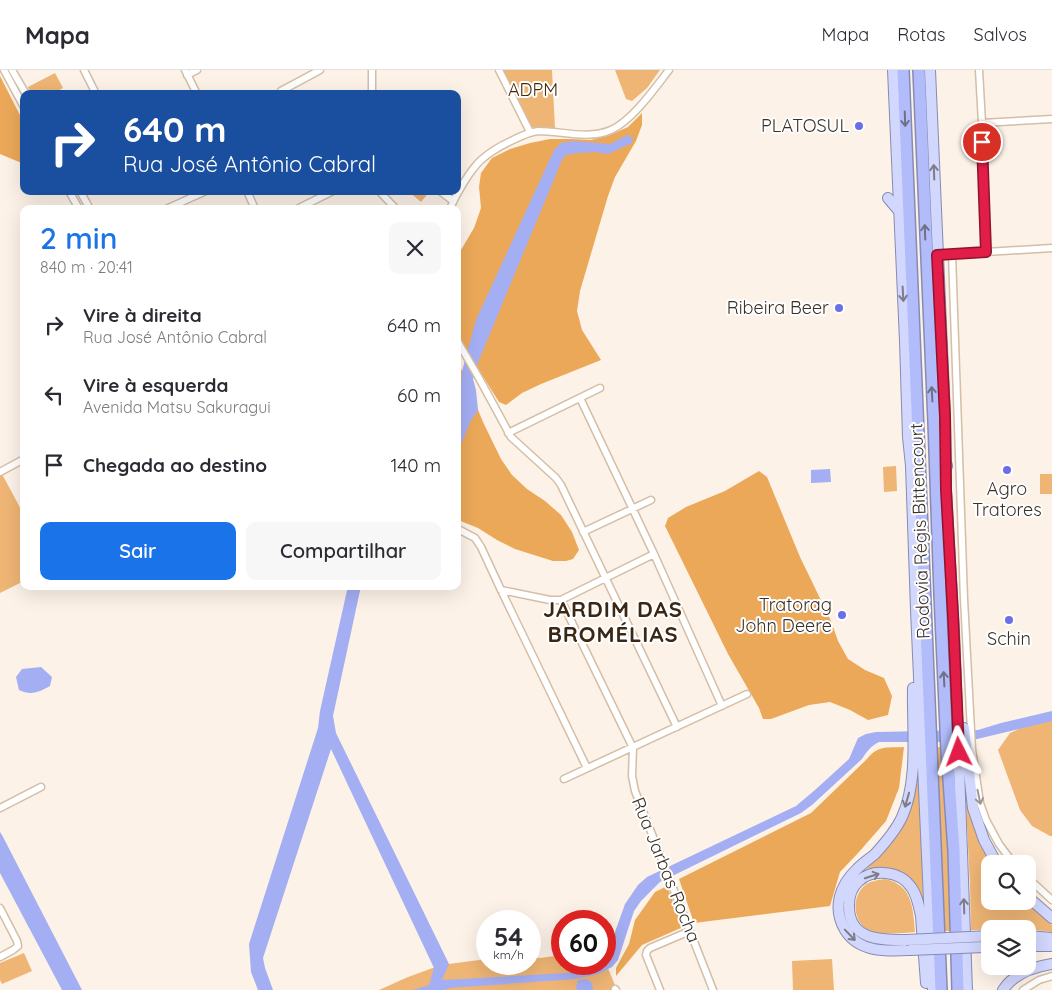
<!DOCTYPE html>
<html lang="pt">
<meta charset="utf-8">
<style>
:root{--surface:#fff;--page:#f7f7f7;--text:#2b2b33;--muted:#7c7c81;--line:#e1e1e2;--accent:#1a73e8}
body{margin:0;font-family:Quicksand,sans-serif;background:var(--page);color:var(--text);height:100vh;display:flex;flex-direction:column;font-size:19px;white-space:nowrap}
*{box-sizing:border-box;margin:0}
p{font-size:16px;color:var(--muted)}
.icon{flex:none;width:28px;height:28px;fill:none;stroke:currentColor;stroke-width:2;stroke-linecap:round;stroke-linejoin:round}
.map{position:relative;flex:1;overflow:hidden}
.sheet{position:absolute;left:20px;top:135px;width:441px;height:385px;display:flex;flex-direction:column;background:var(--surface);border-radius:10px;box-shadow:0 5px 20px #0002}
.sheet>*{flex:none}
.banner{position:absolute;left:20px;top:20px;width:441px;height:105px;border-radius:10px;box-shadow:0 5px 20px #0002;background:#1a4fa0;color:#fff;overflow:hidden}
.tools{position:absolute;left:981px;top:785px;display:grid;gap:10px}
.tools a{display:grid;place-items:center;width:55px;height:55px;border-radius:10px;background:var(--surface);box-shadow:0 5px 20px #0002;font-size:25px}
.speed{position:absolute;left:476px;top:840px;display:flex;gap:10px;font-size:25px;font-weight:700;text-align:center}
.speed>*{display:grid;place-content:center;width:65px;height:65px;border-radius:50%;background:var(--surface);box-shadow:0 5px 20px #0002;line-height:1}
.speed small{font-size:12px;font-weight:400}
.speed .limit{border:8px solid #d22;background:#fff;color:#111}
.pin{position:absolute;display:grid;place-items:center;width:42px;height:42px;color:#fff;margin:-21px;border:2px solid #fff;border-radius:50%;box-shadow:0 1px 5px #0007}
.me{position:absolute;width:55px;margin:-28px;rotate:357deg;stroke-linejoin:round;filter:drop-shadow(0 0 4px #0008)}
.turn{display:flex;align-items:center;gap:18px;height:105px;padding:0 20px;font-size:22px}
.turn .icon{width:65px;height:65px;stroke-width:2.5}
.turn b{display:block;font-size:35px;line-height:42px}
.round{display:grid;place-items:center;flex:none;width:52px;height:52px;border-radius:10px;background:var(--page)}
.summary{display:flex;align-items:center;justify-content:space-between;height:85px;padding:0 20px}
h1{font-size:30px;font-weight:600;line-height:38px;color:var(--accent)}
.button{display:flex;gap:10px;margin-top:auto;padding:10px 20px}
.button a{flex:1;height:58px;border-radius:10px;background:var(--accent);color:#fff;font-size:20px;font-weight:600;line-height:58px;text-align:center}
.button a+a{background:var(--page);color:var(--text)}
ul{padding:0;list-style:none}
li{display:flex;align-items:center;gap:15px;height:70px;padding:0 20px}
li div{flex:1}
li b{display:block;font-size:19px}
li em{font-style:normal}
header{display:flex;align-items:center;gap:30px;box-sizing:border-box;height:70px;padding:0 25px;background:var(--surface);border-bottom:1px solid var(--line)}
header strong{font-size:24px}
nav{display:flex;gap:28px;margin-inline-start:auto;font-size:18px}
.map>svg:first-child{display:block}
.green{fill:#eeb575}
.forest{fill:#eba859}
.water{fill:#a4aef3}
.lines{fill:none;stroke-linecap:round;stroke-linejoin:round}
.street-casing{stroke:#d5bea5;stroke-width:9}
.primary-casing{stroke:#888bb1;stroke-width:12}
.highway-casing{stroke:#888bb1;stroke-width:14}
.street{stroke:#fff;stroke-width:6}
.primary{stroke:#d1d7fd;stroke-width:10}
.highway{stroke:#b2bcfb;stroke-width:11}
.primary-bridge-casing{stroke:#888bb1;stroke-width:12;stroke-linecap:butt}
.primary-bridge{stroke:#d1d7fd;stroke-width:10}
.oneway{stroke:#707086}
.oneway2{stroke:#7e7c87}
.oneway3{stroke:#9c9893}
.route-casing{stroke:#92132f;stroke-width:12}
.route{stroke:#e11d48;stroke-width:9}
.poi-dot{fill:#686fe8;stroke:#fff;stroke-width:2}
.labels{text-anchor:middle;stroke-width:4;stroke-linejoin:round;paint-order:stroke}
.park-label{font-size:18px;fill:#462b08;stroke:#fff}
.poi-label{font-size:18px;fill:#3a3127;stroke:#fff;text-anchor:end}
.street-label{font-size:18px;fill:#3a3127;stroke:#fff}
.district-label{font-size:22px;font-weight:bold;letter-spacing:1px;fill:#3a2814;stroke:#fff}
</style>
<header>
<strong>Mapa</strong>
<nav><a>Mapa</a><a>Rotas</a><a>Salvos</a></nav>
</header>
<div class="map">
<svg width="1052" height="920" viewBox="0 0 1052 920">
<rect width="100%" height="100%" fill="#fcf2e8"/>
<path class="green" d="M501,0H552L555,58L537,57L529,58Z
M615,0H660L647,18L632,31L626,29Z
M55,3L63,18L52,24H31L28,17Z
M408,121H430L421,132Z
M896,396L897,421L884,422L883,397Z
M2,404L24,445V511L0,523V405Z
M1040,404H1052V424H1040Z
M1052,650V766H1050L1032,756L1020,740L998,680L1010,663L1028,655Z
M935,677H942L952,861H943Z
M917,688L922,775L923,832C913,800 891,791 861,805L891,772Z
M966,735L970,739L993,794H990V831H1025L1052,855V862L1028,859L971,860L970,815Z
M885,809C913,815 913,839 915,862C900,863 881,866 867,859C853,851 852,828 863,817C869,811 877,810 885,809Z
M24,883L32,901L2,914L0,910V893Z
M562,885V894H605V891L617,920H379L408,907L441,895L487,889L488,894H530V887L540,888Z
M832,889L834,920H793L792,891Z"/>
<path class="forest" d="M0,6L24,53V94L0,84Z
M642,43V55L636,71L615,107L608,126L580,221L577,241L582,260L601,290L541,314L522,323L506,335L499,332L467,281L458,264V185L474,158L481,138L479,117L481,103L492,88L510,79L530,73L550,69H571L591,70L610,65L628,57Z
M458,292L462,301L483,352L501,389L512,405L527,419L545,431L561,445L572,462L579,480L573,489L566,491H553L515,479L497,470L478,458L458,450Z
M759,401L767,407L800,487L831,551L838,571L848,589L865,600L884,608L892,626L888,645L868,650L850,640L830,632L809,635L771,649H763L759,638L728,584L665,456L668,448L686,437L725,421Z
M904,677L899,718L886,751L859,782L840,802L830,836L694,853L679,809L811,743L866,690C878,675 886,678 904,677Z
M667,816L683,857L642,875L616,906V898L629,874L635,850L655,822Z"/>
<path class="water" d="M627,65L633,68L632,73L608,84L596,82L578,83L566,85L562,90L479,290L473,309L476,320L478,340L471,350L460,377L458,380V351L461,341L460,328L462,301L476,250L554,80L561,73L573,71L610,74Z
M830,399L831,412L811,413V400Z
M348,516H361L333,646L336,663L449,894L442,910L567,903L583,900L592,894H605V885L610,876L625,834L638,815L647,807L796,736L815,720L849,689L858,668L866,664L876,662L978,660L1001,653L1052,641V651L977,669L953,672H879C871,676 867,681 862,689L812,735L801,743L660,812L641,831L634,841L618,890L612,897L598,904L575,909L450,918L444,920H413L429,915L434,898L331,679L263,888L265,898L273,920H258L251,902L249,874L318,658L320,641Z
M41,597L52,607L50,616C39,622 31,626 19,620L16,607L22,599Z
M0,762L2,765L82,920H62L0,803Z
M587,909L592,913L593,920H577L576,917L578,910Z"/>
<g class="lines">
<g class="street-casing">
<path id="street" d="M4,0L24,37
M12,0L26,24
M84,0L96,24
M185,0L197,24
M372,0V24
M499,0L530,62
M979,0L982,53L986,182
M187,5L197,0
M281,21L320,0
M982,53L1052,49
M69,121L79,139
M80,121L90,139
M247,121L255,139
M379,121L396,139
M440,121L453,131
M166,139L206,121
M297,139L333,121
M450,139C455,126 470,100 481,90C490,82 502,75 513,70C521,66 529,62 538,61C562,61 588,70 611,60C632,51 655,18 669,0
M952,184L964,529L972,679L980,733L986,750L999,774L1014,794
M937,185L1052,178
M458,272L479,308L511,367L556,408L561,415L677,657
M580,328L654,484L722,636
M508,363L600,318
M0,402L24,389
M458,459L475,468L481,477L501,520L587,698
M583,462L651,430
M501,520L550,530H561L654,484
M561,530L633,678L632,706L635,721L713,920
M564,709L747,624
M0,738L41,717
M1028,808L1052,830
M0,838L17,871L18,876L13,880L0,887
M615,919L616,920
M660,920L646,885L647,881L650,878L690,861
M1023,920L1039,910L1052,906"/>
</g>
<g class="primary-casing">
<path id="primary" d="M893,0L905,271L908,367L911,396L916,540L933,920
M930,0L945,347L946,420L954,561L967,920
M888,128L899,141
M964,658L973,738L984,770L997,794
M1028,827L1052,848
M1028,866L1052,868
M906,870C880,870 848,870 849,835C849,827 852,817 859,811C873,798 900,801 911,817C917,825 919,836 921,846L926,913
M1028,876H1052
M910,880C887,881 859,883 845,860C832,838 840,815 857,799C863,793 869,789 875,784C885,773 896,760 902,747C919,710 912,658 913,618
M1003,920C1014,903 1033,897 1052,894"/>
</g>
<g class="highway-casing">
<path id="highway" d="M903,0L941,920
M919,0L934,352L940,524L947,681L954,781L958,920
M939,371L946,396"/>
</g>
<use href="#street" class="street"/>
<use href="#primary" class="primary"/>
<use href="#highway" class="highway"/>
<g class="primary-bridge-casing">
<path id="primary-bridge" d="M906,870L990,866
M910,880L985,877"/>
</g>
<use href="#primary-bridge" class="primary-bridge"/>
</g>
<defs><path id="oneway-shaft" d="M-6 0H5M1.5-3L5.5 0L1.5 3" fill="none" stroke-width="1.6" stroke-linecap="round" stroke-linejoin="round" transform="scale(1.25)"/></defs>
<g class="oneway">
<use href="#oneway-shaft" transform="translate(905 49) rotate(88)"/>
<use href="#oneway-shaft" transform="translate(925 162) rotate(-92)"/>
<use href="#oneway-shaft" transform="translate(932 324) rotate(-93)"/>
<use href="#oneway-shaft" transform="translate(944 609) rotate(-93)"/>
</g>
<g class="oneway2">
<use href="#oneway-shaft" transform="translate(934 102) rotate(-92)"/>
<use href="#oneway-shaft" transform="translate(903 224) rotate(87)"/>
<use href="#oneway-shaft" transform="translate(907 730) rotate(106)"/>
<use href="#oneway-shaft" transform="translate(872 806) rotate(-18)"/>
<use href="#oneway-shaft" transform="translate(964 836) rotate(-92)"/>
<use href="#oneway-shaft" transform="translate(850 865) rotate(46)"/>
</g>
<use class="oneway3" href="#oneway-shaft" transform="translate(979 727) rotate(78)"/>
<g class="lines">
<g class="route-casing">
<path id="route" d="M959,682L953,546L946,420L945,347L937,185L986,182L982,72"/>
</g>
<use href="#route" class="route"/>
</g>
<g class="poi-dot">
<circle cx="859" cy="56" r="5"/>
<circle cx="839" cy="238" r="5"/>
<circle cx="1007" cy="400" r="5"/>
<circle cx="842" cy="545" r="5"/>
<circle cx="1009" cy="550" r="5"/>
</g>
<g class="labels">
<g class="park-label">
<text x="533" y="26">ADPM</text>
</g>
<g class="poi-label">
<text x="849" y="62">PLATOSUL</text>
<text x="829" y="244">Ribeira Beer</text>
<text x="1007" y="425" text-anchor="middle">Agro<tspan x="1007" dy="21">Tratores</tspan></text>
<text x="832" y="541">Tratorag<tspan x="832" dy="21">John Deere</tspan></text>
<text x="1009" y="575" text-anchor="middle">Schin</text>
</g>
<g class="street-label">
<text transform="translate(920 461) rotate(-92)" y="6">Rodovia Régis Bittencourt</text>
<text transform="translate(666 800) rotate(68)" y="6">Rua Jarbas Rocha</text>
</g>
<g class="district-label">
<text x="613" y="547">JARDIM DAS<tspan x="613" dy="25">BROMÉLIAS</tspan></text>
</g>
</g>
</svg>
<div class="tools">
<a><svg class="icon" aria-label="search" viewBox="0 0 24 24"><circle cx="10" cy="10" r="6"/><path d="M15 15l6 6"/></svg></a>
<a><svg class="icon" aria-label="layers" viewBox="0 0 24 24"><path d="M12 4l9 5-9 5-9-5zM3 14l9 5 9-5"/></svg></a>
</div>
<div class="speed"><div>54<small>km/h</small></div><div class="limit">60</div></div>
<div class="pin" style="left:982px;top:72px;background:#d93025"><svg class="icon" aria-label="arrive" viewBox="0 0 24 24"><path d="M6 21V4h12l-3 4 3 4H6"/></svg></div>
<svg class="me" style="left:959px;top:682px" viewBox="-20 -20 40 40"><path d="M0-17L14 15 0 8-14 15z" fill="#e11d48" stroke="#fff" stroke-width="4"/></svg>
<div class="banner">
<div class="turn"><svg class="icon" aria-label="right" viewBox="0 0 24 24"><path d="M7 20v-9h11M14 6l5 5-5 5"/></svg><div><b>640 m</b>Rua José Antônio Cabral</div></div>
</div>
<section class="sheet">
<div class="summary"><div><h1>2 min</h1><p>840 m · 20:41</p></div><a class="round"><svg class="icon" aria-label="close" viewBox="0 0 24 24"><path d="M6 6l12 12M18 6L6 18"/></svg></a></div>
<ul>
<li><svg class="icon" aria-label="right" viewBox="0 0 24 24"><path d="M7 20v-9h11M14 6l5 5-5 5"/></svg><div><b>Vire à direita</b><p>Rua José Antônio Cabral</p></div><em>640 m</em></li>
<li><svg class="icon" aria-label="left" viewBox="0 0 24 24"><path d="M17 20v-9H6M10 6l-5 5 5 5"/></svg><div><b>Vire à esquerda</b><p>Avenida Matsu Sakuragui</p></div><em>60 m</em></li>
<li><svg class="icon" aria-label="arrive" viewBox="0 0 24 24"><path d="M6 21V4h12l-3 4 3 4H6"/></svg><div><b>Chegada ao destino</b></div><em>140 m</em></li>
</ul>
<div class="button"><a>Sair</a><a>Compartilhar</a></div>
</section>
</div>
